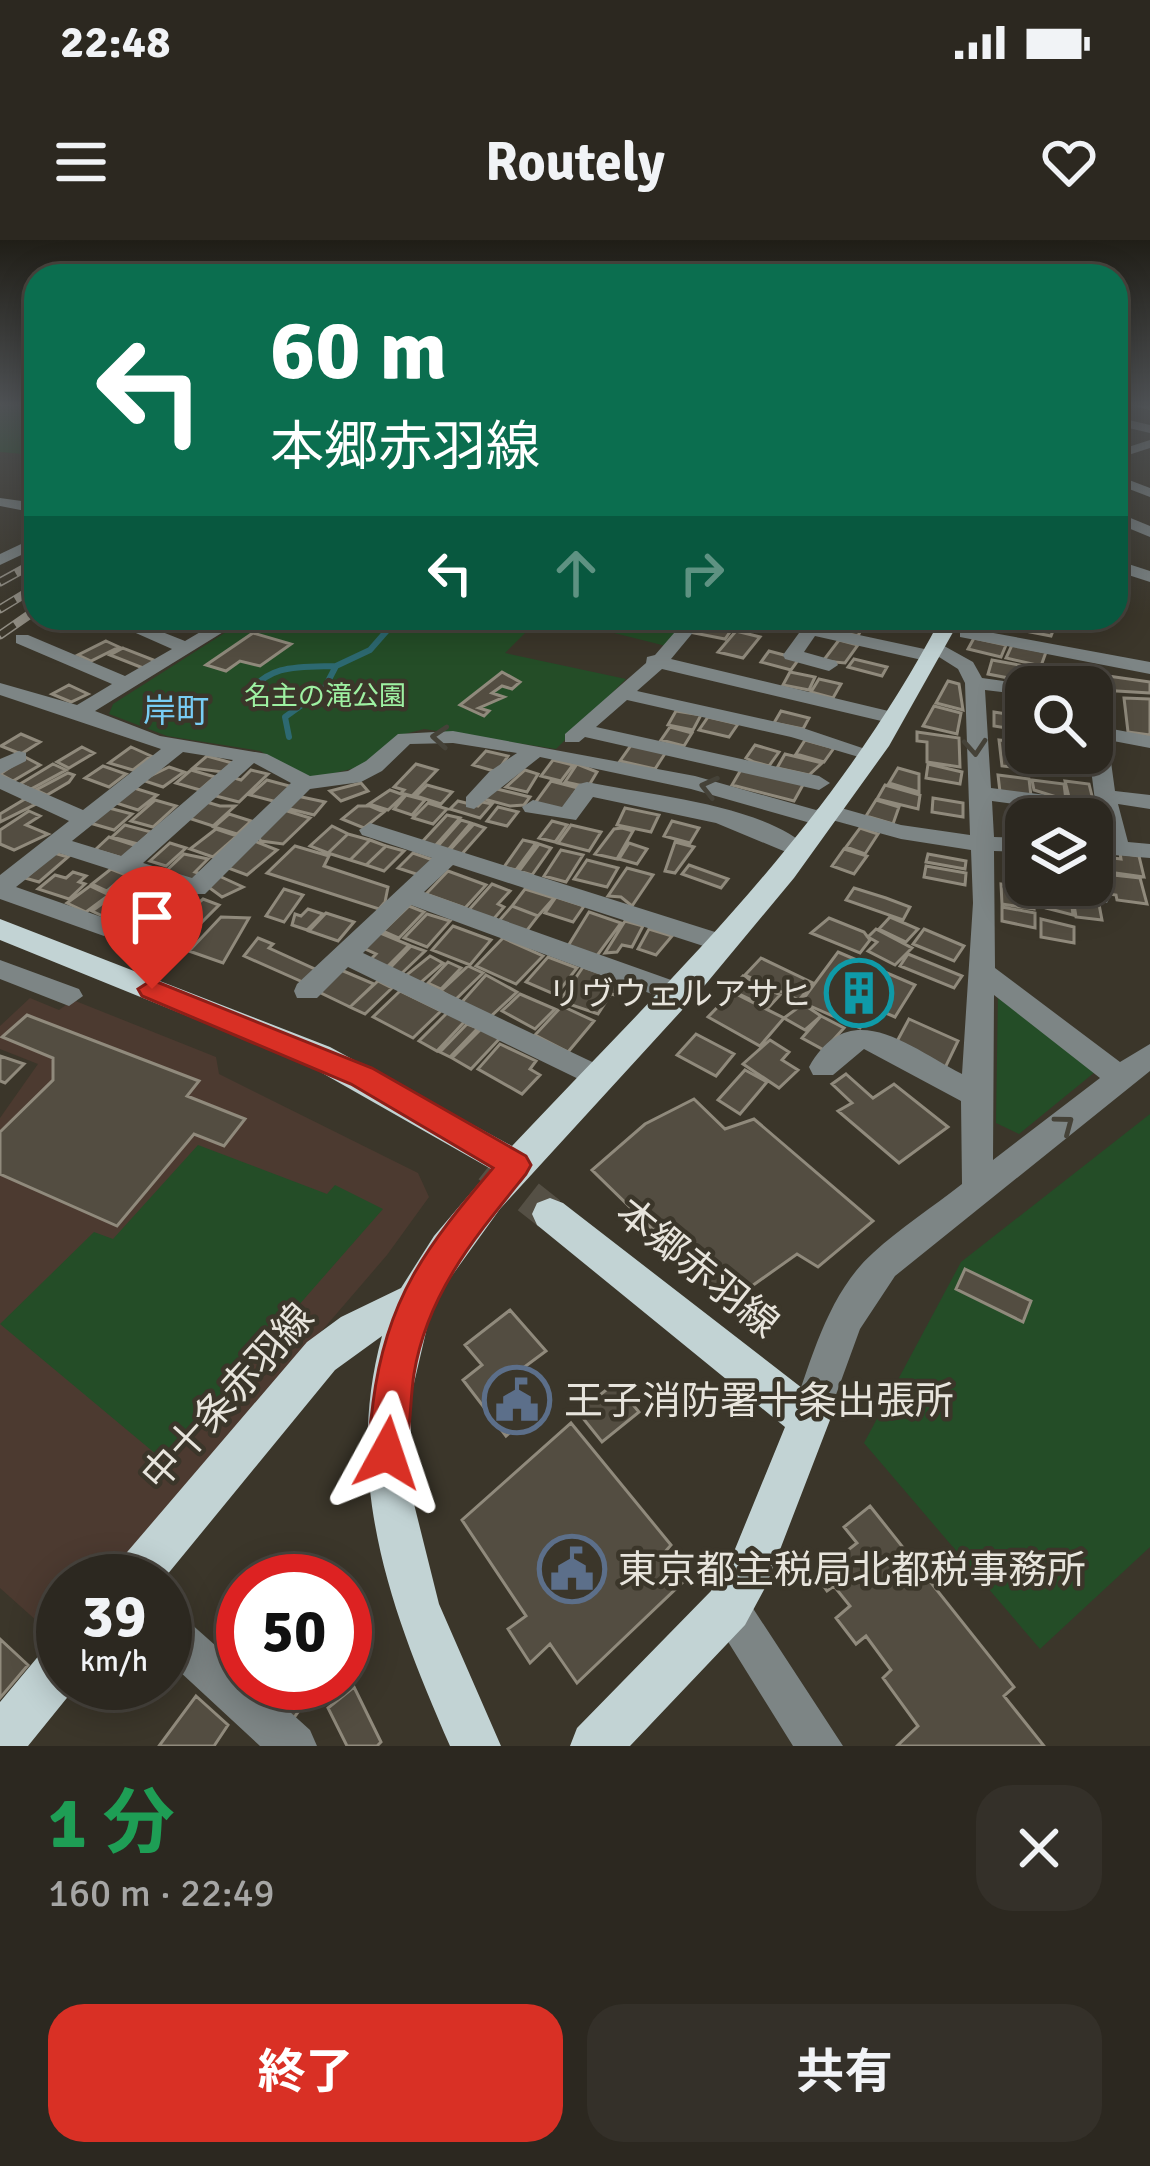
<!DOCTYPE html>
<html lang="ja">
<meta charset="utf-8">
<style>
:root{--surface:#2c2820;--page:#343029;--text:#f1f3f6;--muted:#a6a6a5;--line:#48443e;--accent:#d93025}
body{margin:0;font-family:Signika,"Noto Sans JP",sans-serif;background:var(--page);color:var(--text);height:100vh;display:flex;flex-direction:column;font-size:45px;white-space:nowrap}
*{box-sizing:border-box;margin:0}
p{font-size:39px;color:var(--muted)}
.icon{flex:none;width:66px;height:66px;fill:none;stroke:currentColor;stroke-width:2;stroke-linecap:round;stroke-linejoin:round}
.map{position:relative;height:1506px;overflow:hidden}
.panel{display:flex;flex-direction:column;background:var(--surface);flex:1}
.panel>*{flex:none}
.banner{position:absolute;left:24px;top:24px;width:1104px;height:366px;border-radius:36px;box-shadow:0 6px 30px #0003,0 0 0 3px var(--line);background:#0b6e4f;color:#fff;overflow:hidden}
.controls{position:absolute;left:1005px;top:426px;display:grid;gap:24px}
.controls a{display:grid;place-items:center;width:108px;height:108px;border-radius:24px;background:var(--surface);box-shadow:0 6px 30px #0003,0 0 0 3px var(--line);font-size:60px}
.speed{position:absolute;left:36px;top:1314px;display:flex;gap:24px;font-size:60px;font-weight:700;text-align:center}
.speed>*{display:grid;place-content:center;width:156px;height:156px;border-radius:50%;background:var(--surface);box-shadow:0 6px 30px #0003,0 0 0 3px var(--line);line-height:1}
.speed small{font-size:30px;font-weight:400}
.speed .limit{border:18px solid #d22;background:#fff;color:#111}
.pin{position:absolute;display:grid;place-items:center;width:102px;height:102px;color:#fff;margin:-123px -51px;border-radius:50% 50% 50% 0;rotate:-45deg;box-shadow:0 0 12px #0007}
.pin .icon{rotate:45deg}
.me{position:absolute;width:132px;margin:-66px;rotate:5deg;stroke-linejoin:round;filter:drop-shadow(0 0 9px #0008)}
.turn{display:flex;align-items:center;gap:42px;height:252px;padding:0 48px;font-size:54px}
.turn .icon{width:156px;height:156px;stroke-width:2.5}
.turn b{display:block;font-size:84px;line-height:102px}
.lanes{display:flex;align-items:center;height:114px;padding:0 48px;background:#0003;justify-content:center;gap:60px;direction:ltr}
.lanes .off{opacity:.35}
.round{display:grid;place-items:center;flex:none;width:126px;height:126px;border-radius:36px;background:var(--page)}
.headline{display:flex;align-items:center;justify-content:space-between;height:204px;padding:0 48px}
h1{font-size:72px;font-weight:700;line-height:90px;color:#1e9e55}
.button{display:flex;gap:24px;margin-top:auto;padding:24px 48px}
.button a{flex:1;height:138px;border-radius:36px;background:var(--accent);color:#fff;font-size:48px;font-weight:700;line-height:138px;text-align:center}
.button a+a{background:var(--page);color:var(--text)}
.status{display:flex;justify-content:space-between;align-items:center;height:84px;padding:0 60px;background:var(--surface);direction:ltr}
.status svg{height:33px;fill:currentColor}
header{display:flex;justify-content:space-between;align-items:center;height:156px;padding:0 48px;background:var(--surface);font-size:54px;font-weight:700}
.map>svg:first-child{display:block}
.education{fill:#4c3a30}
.green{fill:#244d27}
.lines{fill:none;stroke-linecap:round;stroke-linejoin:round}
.stream{stroke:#2d6971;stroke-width:6}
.building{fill:#534d41;stroke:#908a7c;stroke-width:3}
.major-tunnel{stroke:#555045;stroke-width:34;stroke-dasharray:34 16;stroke-linecap:butt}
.minor{fill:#7d8585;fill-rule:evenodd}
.major{fill:#c2d3d4;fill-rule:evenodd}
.rail-casing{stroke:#928e84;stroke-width:9}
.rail{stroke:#3b362a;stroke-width:6;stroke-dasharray:18;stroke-linecap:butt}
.oneway{stroke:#454238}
.route{fill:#d93025;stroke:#8d1f18;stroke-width:3}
.labels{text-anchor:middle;stroke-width:9;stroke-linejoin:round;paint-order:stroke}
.far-park-label{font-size:27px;fill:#9ef1a2;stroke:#3b362a}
.far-quarter-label{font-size:33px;fill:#78cdf5;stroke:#3b362a}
.poi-label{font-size:33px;fill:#e7e4dc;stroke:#3b362a;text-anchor:end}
.near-street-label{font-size:39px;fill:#e7e4dc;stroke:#3b362a}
.near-poi-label{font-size:39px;fill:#e7e4dc;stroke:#3b362a;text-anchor:start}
</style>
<div class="status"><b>22:48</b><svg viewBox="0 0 49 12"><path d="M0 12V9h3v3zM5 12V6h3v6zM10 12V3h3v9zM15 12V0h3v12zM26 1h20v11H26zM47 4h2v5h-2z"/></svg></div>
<header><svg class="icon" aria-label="menu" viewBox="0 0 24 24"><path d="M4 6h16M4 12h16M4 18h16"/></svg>Routely<svg class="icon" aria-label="heart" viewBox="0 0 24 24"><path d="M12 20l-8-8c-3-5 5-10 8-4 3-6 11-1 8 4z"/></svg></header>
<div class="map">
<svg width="1150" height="1506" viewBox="0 0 1150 1506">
<rect width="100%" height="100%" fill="#3b362a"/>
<path class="education" d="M30,758L59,770L73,760L216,817L219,834L418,933L429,957L387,1015L107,1341H63V1393L57,1399L0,1348V878L38,824L0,809V786Z"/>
<path class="green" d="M0,164H36V204L23,214L0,212Z
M248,378H540L505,413L626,439L556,509L424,489L397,496L367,525L311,539L260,511L167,496L109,474L113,464Z
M554,378H690L666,406Z
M998,751L1095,832L1019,894L996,883Z
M1150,874V1307L1040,1409L864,1203L961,1022Z
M198,905L327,954L335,945L383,969L163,1220L0,1084L94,992L113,999Z"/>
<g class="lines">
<path class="stream" d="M247,457C267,423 301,427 336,426
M289,497L285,477L324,449L336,426L370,410L398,378"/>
</g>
<path class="building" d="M837,378H859L853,389L861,390L858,396L830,390Z
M869,378H879L914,385L911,391L866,383Z
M982,378H1016L1054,388L1051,396L980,382Z
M701,383L732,389L725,399L694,393Z
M736,391L760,397L743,418L718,412Z
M253,393L291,404L260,426L240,421L226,431L206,425Z
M974,398L1006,405L1001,417L968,409Z
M839,400L858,405L845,423L823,421Z
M106,401L119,407L91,421L78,415Z
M1012,405L1046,412L1041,426L1006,418Z
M123,408L125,409L156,421L143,428L110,415Z
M769,411L799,419L791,430L761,422Z
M854,419L887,427L882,436L848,427Z
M992,420L1052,431L1049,446L988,434Z
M502,432L520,442L512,449L502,446L492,453L504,457L479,468L489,471L484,476L460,465Z
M790,432L815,437L809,450L783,445Z
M1101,435L1150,442V453L1101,450Z
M819,439L841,444L833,458L811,452Z
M948,441L959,444L963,470L936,463Z
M69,445L88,454L71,462L52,454Z
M1124,458L1150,459V495L1128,492Z
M934,466L961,473L957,494L923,486Z
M676,471L701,475L693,490L668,485Z
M781,471L809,478L803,489L774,483Z
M994,472L1026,477V491L994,486Z
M708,477L738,484L729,497L699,490Z
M670,487L692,493L684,506L661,500Z
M917,492L959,498L960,527L927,522V502L917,501Z
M21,494L40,502L21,514L1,506Z
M805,500L834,508L824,522L796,514Z
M999,500L1026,503V513H1070L1075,534L1002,526Z
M632,504L666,512L655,529L620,521Z
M755,505L779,512L769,526L754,522L746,518Z
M82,507L94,513L69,528L57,522Z
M131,507L151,516L133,530L109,523Z
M486,511L508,516L497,532L473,525Z
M785,514L822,523L809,535L777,528Z
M207,516L232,523L222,532L193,528Z
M25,517L40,525L13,541L0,534Z
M553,520L573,525L561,541L541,536Z
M53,524L66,530L31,549L20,544Z
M416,524L437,530L412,556L401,553L404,550L394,547Z
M577,524L597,532L588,547L565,542Z
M928,524L962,532L960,544L926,538Z
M103,526L126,534L109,547L85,538Z
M169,527L184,532L163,547L142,540Z
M742,528L804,543L794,561L732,545Z
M898,528L919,534V552L889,543Z
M191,530L215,537L200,550L176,543Z
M251,530L268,534L239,562L212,555L231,537L241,540Z
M525,530L538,534L527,552L506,547Z
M68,533L74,535L69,542L47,555L36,550Z
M998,535L1029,539L1031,556L1000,552Z
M267,540L293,547L277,562L250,555Z
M1032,540L1064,544L1066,560L1034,550Z
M551,541L578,548L563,570L535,563Z
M1065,541L1089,544L1094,564L1070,561Z
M361,543L368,551L341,561L330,551Z
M427,545L452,552L441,564L416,556Z
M885,545L920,555L918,569L877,559Z
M134,548L157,555L138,570L116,563Z
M493,548L530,557L524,565L510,566L484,559Z
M390,550L404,555L388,570L369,564Z
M406,555L425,560L412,575L394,569Z
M297,556L325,562L314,575L286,568Z
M933,558L963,563V577L932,572Z
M25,559L36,564L0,582V574Z
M155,560L176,566L153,587L131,581Z
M876,560L899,567L893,584L866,576Z
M203,561L220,566H235L213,586L185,577Z
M458,561L478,566L482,562L492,564L480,578L450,569Z
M428,563L447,569L433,584L413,578Z
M358,566H370L384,572L364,588L342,579Z
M498,567L518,572L507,586L487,581Z
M109,568L132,574L114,590L90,583Z
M625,568L659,575L651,592L617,585Z
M284,570L310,578L283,604L261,601L257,596Z
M29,571L40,576L26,585L48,594L14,610L0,604V590Z
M229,574L251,581L237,594L214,587Z
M447,575L460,578L435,606L422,602Z
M461,580L471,583L448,610L437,607Z
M552,581L567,585L555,602L539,598Z
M672,581L699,588L690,603L664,596Z
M474,584L485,588L461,615L449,611Z
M125,585L151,592L138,604L112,597Z
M571,585L601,592L589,611L558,603Z
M332,586L348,594L328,613L310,606Z
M622,588L633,591L617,619L595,614L614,589Z
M860,588L878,594L865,614L846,607Z
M216,589L237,596L213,617L190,609Z
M348,594L370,600L350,620L328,613Z
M109,597L137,606L122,618L95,610Z
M370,600L386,606L366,625L350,620Z
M523,600L536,603L516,630L504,627Z
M254,601L277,610L247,635L228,628Z
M675,602L694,607L675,633L665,631Z
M170,603L186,608L166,626L150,621Z
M629,603L647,609L637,624L619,619Z
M539,604L551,608L532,635L519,631Z
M295,606L329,616L324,626L388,647L385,662L379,669L267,633Z
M386,606L404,611L384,631L366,625Z
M844,609L867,616L854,634L832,626Z
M561,610L583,615L566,642L544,636Z
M54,613L68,617L39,642L25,638Z
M413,613L433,620L419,635L398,628Z
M1120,613L1139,616L1144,637L1101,631L1097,616L1121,619Z
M184,614L208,619L195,632L201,634L192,642L164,633Z
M928,614L966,621L965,629L926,622Z
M587,620L618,628L607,647L574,639Z
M689,625L728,639L721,648L682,634Z
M926,626L966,633L965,645L924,637Z
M627,628L653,635L632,666L621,657L608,656Z
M111,629L126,635L107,651L92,644Z
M448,631L486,645L465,668L426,654Z
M73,632L86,636L79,642L85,644L69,659L38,649L55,635L66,638Z
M1104,634L1140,638L1147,664L1117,660L1116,655L1109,654Z
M219,636L243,647L222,657L207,646Z
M136,638L155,644L137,661L118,655Z
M492,644L510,651L498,664L504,667L491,682L467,672Z
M1001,644L1040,650V660L1033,659L1034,669L1002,664Z
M158,645L181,653L160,672L196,685L173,707L113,684Z
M90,646L109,655L86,672L67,663Z
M854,648L886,658L910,667L903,680L846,660Z
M284,649L303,655L284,682L266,676Z
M525,649L554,658L538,676L512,666Z
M1045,654L1071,658L1073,675L1046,668Z
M113,656L130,663L109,679L92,671Z
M556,657L584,666L573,682L545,673Z
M1073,658L1098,659L1102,680L1076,677Z
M203,659L219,665L201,683L182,677Z
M409,666L424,672L399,698L383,691Z
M512,666L538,676L525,693L498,682Z
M1002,667L1035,673V688L1002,681Z
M308,669L323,674L307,690L292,685L295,674L301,676Z
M589,672L621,683L596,717L568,706Z
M326,673L354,682L338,701L309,691Z
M427,674L450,681L427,707L404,698Z
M221,677L249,678L223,723L189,711Z
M890,677L918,689L906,702L879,689Z
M829,678L864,692L870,700L860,713L811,693Z
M1041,679L1074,687V703L1041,697Z
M625,681L643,686L632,707L622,705L617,712L605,713Z
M453,686L491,700L470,725L432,710Z
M649,689L672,696L656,715L638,709Z
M876,689L912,708L895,725L868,711L877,702L868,697Z
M924,689L964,706L954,721L913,704Z
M378,692L409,705L385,729L368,722L376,714L361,707Z
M258,698L273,704L269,708L319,731L305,743L244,716Z
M503,698L543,716L516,744L476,726Z
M411,706L425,711L400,735L389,729Z
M838,712L915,745L895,777L874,768L860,788L801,762Z
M908,714L962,736L954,748L900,726Z
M430,716L443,723L418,745L404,737Z
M548,717L577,728L556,755L526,742Z
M761,718L813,743L799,760L745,735Z
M448,722L461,728L441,749L428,743Z
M468,726L483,733L455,760L441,751Z
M583,727L628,742L619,756L611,754L598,774L560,761Z
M341,730L374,744L350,767L319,752Z
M486,735L517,752L489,778L461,763Z
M743,736L780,755L768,768L731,750Z
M378,741L392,748L365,774L350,767Z
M400,751L441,771L413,798L373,777Z
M732,752L784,778L760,806L708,777Z
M520,754L555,769L535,789L502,771Z
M803,764L821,776L805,790L784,778Z
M562,766L594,781L568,812L535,795Z
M447,773L465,781L437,811L419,801Z
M27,775L199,841L187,856L245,879L224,906L194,894L117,986L0,934V892L53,840V818L2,797Z
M821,776L844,788L824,810L802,798Z
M909,779L958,801L944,830L895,805Z
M467,784L478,788L450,817L440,812Z
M484,786L503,795L471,829L452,818Z
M696,794L734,814L716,836L677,815Z
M770,800L789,812L782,820L798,830L779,848L743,824Z
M500,804L536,821L530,829L540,835L522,854L478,829Z
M0,816L24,824L5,843L0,841Z
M745,830L767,842L740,874L718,860Z
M846,834L873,858L894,844L948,887L899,923L838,871L852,863L832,844Z
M694,859L725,889L754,879L873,981L818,1027L797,1014L728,1063L592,930L645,884Z
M965,1029L1031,1061L1023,1082L956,1049Z
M510,1070L546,1111L523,1128L549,1160L506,1196L463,1140L482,1125L465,1105Z
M615,1143L639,1172L602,1202L578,1172Z
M571,1183L671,1305L664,1313L685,1340L577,1443L550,1404L530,1423L508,1389L526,1376L462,1280Z
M870,1266L1014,1447L1004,1456L1044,1506H897L918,1486L883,1438L891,1430L866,1396L856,1404L836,1378L850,1366L834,1346L827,1351L816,1335L857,1303L844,1287Z
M243,1386V1439L215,1423Z
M0,1399L28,1425L0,1458Z
M249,1443H302L312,1453L288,1486Z
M354,1447L381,1502L377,1506H347L328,1468Z
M196,1456L228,1485L214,1506H159Z"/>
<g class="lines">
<path class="major-tunnel" d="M489,926L550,974"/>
<path class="minor" d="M1135,164H1150V170L1137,167Z
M1116,177L1150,185V193L1116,185Z
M1150,200V208L1116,219V211Z
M1116,235L1150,248V257L1116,244Z
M0,258L36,263V273L0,266Z
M1116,272L1150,286V297L1116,283Z
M36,297V308L0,325V314Z
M1116,320L1150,331V342L1116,331Z
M102,378H127L185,401L224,378H246L95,471L160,496L267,514L310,536L348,531L366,521L398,494L453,491L695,536L816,570L827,564L901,585L970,595L965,443L958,429L939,417L931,422L815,396L804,412L836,421L838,425L829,431L785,419L783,415L799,393L746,378H780L929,410L937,402L973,422L982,438L1033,445L1026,447V455L985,450L991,548L1095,561L1089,513H1092V452L1105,454L1112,489L1150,496V508L1108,500L1115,551L1150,555V569L1118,564L1128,602L1150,604V618L1101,614L1110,657L1107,663L1064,659L1061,653L1064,647L1092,645V602L1104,600L1097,575L992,561L994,597L1026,598V612L994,611L995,728L1120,822L1150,804V831L895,1036L860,1089L822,1193L809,1199L796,1193L790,1180C810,1124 827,1054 873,1013C900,988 933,967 962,944L961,861L864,809L833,835H813L809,827C850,754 909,807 962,834L973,663L971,610L901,599L832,580L821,586L691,549L540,517L474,569L466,567V557L489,532L517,513L453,503L410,504L382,531L361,542L310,549L205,654H187L59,613L16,647L113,681L117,687L104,696L0,659V635L69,581L0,549V534L83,570L161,509L0,455V443L77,465L112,444L16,403V395H28L125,436L172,409ZM183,512L233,520L121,616L72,601ZM254,523L291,543L192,638L143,623ZM994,755L1100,838L993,920Z
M687,378H705L671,419L901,474L904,478L894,484L662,429L637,451L803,488L880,514L869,520L791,497L627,460L596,487L819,536L830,543L819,550L585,497L579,502H565V494L646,423L647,417L655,415Z
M917,378H940L955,388L940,392Z
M966,388L1150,422V434L960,397V389Z
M19,511L26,513V521L0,534V519Z
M587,542C647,555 768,565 810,610L798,617L716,583L593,557L576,580L525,572L522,567L533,560L562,567L579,544Z
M370,583L734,698L738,704L725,713L453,625L424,652L688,746L692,753L688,760H668L411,665L363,713L607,829L612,837L607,845L597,848L348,727L317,758H297L294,751L297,744L432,618L362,595L359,590Z
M0,720L79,749L83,756L69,766L0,739Z
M728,1347L743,1353L843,1506H793L707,1368L713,1353Z
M165,1368L180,1374L243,1430V1443H258L310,1490L317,1506H260L165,1418Z"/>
<path class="major" d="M941,378H961L889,506L794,638L705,745L500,969L433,1062L411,1156V1252L439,1364L501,1506H450C392,1373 342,1243 382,1096L335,1130L162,1341H109L116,1325L307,1102L341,1077L401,1048L434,996L491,929L308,825L0,700V679L330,807L512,906C673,735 830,590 941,378Z
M550,958L563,963L824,1165L830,1180L766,1346L745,1385L630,1506H570L577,1488L711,1351L733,1314L785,1187L537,985L532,974L537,963Z
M63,1400V1443H79L28,1506H0V1462L46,1407Z"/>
<g class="rail-casing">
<path id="rail" d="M0,342L36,322
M0,369L36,347
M0,395L36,370"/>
</g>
<use href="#rail" class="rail"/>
</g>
<defs><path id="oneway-chevron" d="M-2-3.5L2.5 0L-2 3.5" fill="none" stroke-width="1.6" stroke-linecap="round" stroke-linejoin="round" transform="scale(3)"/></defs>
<g class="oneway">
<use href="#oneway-chevron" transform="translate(440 497) rotate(-176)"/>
<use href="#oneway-chevron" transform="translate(975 507) rotate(86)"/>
<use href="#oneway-chevron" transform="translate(709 547) rotate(-166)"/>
<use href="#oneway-chevron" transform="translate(1065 884) rotate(-37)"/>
</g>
<linearGradient id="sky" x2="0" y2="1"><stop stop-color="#201e17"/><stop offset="0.44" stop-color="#4f5255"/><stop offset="1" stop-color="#4f5255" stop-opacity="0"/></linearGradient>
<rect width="1150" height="375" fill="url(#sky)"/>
<path class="route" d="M152,740L372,828L526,916L531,925L526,934C476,996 427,1053 414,1134C409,1165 412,1198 400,1226L387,1232L373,1226C365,1206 371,1184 373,1163C386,1058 427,1006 493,928L351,844L142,756L138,749Z"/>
<defs>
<g id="building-ring" transform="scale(3.45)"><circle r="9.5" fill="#3b362a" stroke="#0f9aa8" stroke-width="1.5"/><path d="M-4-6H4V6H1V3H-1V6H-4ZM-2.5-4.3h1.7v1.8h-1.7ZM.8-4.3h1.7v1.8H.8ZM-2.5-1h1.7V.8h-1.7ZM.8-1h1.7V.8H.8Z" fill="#0f9aa8"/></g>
<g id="civic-ring" transform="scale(3.45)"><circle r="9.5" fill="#3b362a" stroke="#5c6f8a" stroke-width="1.5"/><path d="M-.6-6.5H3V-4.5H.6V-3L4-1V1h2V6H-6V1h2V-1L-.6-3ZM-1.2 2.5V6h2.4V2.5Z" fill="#5c6f8a"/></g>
</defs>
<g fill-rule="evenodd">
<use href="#building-ring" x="859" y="753"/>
<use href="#civic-ring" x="517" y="1160"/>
<use href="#civic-ring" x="572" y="1329"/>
</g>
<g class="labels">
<g class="far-park-label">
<text x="325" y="465">名主の滝公園</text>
</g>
<g class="far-quarter-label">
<text x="176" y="482">岸町</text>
</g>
<g class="poi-label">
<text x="812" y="765">リヴウェルアサヒ</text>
</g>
<g class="near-street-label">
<text transform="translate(698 1027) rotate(39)" y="14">本郷赤羽線</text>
<text transform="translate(227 1156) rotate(-48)" y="14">中十条赤羽線</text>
</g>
<g class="near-poi-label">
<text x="564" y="1174">王子消防署十条出張所</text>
<text x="618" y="1343">東京都主税局北都税事務所</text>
</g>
</g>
</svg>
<div class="controls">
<a><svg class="icon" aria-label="search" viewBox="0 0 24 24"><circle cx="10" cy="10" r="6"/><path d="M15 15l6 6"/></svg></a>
<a><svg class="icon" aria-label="layers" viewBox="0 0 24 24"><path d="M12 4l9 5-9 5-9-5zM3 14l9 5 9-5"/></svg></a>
</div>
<div class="speed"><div>39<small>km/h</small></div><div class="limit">50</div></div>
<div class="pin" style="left:152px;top:749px;background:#d93025"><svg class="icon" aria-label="arrive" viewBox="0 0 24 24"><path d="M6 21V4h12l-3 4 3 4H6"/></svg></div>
<svg class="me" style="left:387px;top:1213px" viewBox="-20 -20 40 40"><path d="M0-17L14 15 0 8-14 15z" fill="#d93025" stroke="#fff" stroke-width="4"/></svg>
<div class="banner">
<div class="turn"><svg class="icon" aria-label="left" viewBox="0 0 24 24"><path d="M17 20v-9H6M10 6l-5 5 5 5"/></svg><div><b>60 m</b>本郷赤羽線</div></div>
<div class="lanes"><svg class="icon" aria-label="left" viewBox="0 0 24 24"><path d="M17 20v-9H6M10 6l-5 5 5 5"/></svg><svg class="icon off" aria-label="ahead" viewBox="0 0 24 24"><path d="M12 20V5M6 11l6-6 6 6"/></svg><svg class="icon off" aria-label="right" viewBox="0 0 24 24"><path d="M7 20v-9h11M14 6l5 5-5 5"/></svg></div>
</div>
</div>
<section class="panel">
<div class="headline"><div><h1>1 分</h1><p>160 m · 22:49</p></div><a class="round"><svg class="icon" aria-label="close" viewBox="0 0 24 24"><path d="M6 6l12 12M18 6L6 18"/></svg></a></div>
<div class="button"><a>終了</a><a>共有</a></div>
</section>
